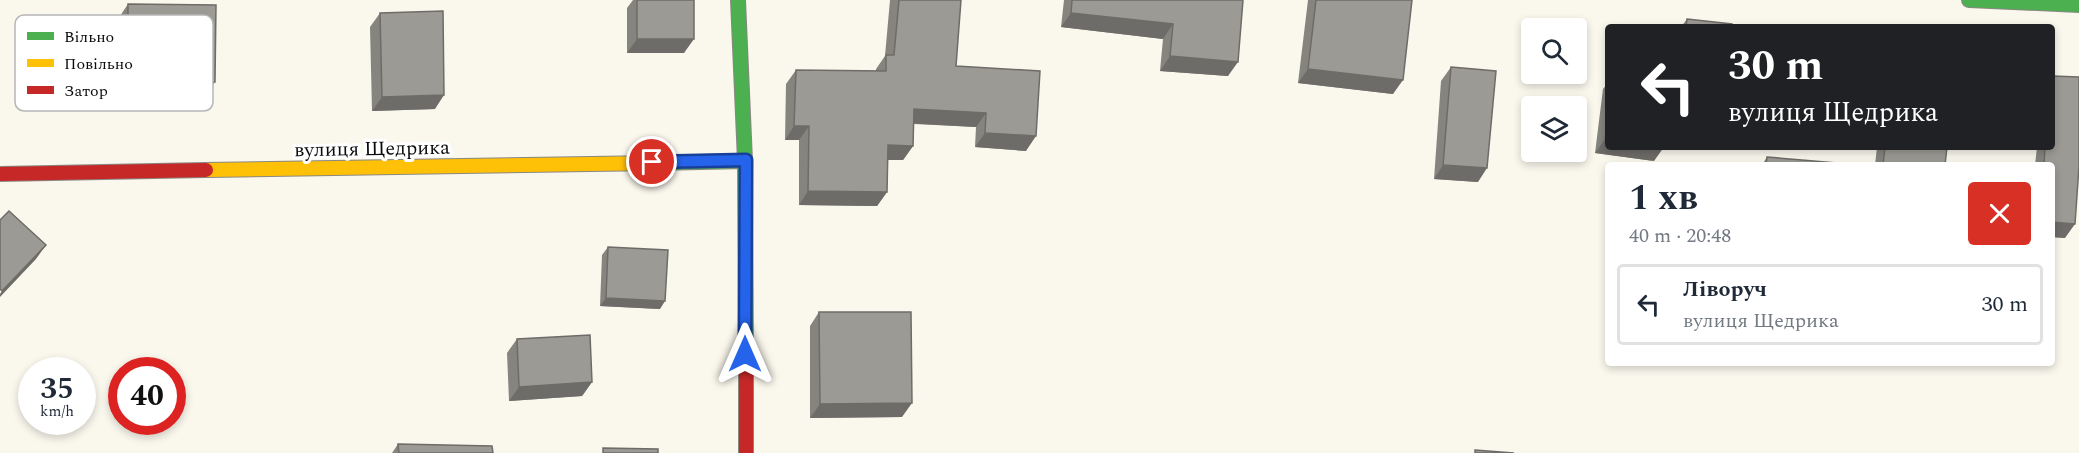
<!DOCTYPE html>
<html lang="uk">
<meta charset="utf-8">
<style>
:root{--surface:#fff;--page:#f2f2f3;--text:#1f2937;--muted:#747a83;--line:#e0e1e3}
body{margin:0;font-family:Spectral,serif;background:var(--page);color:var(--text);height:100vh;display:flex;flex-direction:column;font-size:22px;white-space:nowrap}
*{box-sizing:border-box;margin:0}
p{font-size:20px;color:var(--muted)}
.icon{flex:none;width:33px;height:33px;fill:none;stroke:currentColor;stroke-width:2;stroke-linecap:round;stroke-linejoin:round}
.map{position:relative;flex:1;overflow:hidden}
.side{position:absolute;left:1605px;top:162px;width:450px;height:204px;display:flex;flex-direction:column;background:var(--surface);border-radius:6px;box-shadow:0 3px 9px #0003}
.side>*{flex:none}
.top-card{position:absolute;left:1605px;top:24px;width:450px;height:126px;border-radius:6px;box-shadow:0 3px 9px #0003;background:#202124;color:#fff;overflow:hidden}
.tools{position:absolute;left:1521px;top:18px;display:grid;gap:12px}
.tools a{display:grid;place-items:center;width:66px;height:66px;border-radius:6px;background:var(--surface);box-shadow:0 3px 9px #0003;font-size:30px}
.speed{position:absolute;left:18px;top:357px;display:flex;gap:12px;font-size:30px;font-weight:700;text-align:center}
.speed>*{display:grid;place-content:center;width:78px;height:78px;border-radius:50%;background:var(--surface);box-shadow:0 3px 9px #0003;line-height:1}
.speed small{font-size:15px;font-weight:400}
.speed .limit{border:9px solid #d22;background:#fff;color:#111}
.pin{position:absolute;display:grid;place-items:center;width:51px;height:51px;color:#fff;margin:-26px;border:3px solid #fff;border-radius:50%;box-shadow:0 2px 6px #0007}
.me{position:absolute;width:66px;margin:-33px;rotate:0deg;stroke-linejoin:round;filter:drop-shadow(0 0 4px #0008)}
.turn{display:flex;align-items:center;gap:21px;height:126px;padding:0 24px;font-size:27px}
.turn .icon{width:78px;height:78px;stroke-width:2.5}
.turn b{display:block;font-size:42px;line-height:51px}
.round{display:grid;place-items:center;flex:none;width:63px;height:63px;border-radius:6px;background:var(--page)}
.head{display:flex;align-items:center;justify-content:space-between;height:102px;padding:0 24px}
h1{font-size:36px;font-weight:700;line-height:45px}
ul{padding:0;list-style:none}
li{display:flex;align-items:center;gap:18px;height:81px;margin:0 12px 9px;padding:0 12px;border:3px solid var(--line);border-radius:6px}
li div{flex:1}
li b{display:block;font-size:22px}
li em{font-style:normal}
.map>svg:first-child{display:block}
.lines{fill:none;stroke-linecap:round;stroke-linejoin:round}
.fast-casing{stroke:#898883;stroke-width:16}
.slow-casing{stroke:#898883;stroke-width:16}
.jam-casing{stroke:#898883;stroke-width:16}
.fast{stroke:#4caf50;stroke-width:14}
.slow{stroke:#ffc107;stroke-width:14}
.jam{stroke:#c62828;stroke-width:14}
.wall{fill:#86847f}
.shaded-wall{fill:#6d6c68}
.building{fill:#9c9a94;stroke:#6d6c68;stroke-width:1.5}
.route-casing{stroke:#184099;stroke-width:15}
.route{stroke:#2563eb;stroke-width:10}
.labels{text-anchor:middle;stroke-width:6;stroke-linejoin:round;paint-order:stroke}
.street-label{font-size:20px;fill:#0b0b0b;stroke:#fff}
.key{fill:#fff;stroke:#b6b6b6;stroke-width:1.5}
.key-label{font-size:16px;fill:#0b0b0b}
</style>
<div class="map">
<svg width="2079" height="453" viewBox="0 0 2079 453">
<rect width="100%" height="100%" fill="#faf7ed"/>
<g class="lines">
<g class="fast-casing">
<path id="fast" d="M738,0L745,161L746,365
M1969,0L2079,5
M657,163L745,161"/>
</g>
<g class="slow-casing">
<path id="slow" d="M206,170L657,163"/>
</g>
<g class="jam-casing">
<path id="jam" d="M0,174L206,170
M746,365V453"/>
</g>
<use href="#fast" class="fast"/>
<use href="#slow" class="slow"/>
<use href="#jam" class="jam"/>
</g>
<path class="wall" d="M633,0H694L684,53H627V8Z
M890,0H961L956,66L1026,151L975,147L976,127L914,124L913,146L903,160H888L887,192L877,206L799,205V140H785L786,84L796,70L876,71V69L885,56Z
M1064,0H1243L1228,76L1160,71L1163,39L1061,27Z
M1308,0H1412L1393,94L1298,83Z
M128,4L205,96H118V19Z
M380,13L435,109L372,111L370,27Z
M1687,19L1732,27H1681Z
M1451,67L1478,182L1434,179L1441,81Z
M1608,83V147L1654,161L1595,153L1603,89Z
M1877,147H1947L1945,165H1875Z
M2037,147H2052L2065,238L2052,237V165H2035Z
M1767,157L1861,165H1762Z
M608,247L660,309L600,306L602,255Z
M819,312L902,417L810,418V326Z
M517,339L592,382L582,396L509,401L507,353Z
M398,444L493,453H392Z"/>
<path class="shaded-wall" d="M1071,13L1173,24L1163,39L1061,27Z
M637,39H694L684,53H627Z
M1170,56L1238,62L1228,76L1160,71Z
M1308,69L1403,80L1393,94L1298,83Z
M128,82H215L205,96H118Z
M444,95L435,109L372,111L382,97Z
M914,109L986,113L976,127L904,123Z
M794,126H809L799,140H785Z
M985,133L1036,136L1026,151L975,147Z
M1605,139L1608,140V147H1664L1654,161L1595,153Z
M888,145L913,146L903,160H878Z
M1443,165L1487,168L1478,182L1434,179Z
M808,191L887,192L877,206L799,205Z
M2052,222L2075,224L2065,238L2052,237Z
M46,245L36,259L0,297V294L2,291Z
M606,298L665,301L660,309L600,306Z
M592,382L582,396L509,401L519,387Z
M912,403L902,417L810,418L820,404Z"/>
<path class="building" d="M637,0H694V39H637Z
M899,0H961L956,66L1040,71L1036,136L985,133L986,113L914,109L913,146L888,145L887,192L808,191L809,126H794L796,70L886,71V55H894Z
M1072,0H1243L1238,62L1170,56L1173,24L1071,13Z
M1316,0H1412L1403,80L1308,69Z
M128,4L216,5L215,82H128Z
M443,11L444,95L382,97L380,13Z
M1687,19L1732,24V27H1686Z
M1451,67L1496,71L1487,168L1443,165Z
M2052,76L2079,77V166L2075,224L2052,222V165H2044L2045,147H2052Z
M1608,117V140L1605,139Z
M1885,147H1947L1945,165H1883Z
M1767,157L1861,165H1766Z
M9,211L46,245L2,291L0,289V220Z
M608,247L668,250L665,301L606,298Z
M819,312H911L912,403L820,404Z
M590,335L592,382L519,387L517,339Z
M398,444L492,446L493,453H399Z
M603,448L658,449V453H603Z
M1475,450L1514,453H1475Z"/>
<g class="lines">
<g class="route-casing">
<path id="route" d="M652,162L746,160L745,354"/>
</g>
<use href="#route" class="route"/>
</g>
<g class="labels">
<g class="street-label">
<text transform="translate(372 148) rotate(-1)" y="7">вулиця Щедрика</text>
</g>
</g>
<rect x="15" y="15" width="198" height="96" rx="9" class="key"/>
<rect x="27" y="32" width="27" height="8" fill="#4caf50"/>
<rect x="27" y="59" width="27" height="8" fill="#ffc107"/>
<rect x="27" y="86" width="27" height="8" fill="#c62828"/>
<g class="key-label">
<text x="64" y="42">Вільно</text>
<text x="64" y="69">Повільно</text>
<text x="64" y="96">Затор</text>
</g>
</svg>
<div class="tools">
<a><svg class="icon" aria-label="search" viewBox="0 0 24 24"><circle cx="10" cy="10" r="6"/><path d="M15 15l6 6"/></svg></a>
<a><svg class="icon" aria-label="layers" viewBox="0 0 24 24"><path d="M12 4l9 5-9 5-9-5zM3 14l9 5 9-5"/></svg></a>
</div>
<div class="speed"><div>35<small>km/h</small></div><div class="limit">40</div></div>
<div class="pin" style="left:652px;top:162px;background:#d93025"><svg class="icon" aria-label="arrive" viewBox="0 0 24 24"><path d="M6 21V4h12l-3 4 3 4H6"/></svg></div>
<svg class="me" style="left:745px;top:354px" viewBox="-20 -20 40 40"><path d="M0-17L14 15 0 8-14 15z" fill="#2563eb" stroke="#fff" stroke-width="4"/></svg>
<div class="top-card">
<div class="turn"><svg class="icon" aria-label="left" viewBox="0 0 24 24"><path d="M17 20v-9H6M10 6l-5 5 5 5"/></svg><div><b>30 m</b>вулиця Щедрика</div></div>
</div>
<section class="side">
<div class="head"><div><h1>1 хв</h1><p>40 m · 20:48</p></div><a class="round" style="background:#d93025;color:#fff"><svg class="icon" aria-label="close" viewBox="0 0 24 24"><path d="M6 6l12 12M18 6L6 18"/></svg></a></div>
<ul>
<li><svg class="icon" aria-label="left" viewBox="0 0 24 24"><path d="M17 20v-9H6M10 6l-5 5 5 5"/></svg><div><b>Ліворуч</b><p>вулиця Щедрика</p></div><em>30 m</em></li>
</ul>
</section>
</div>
